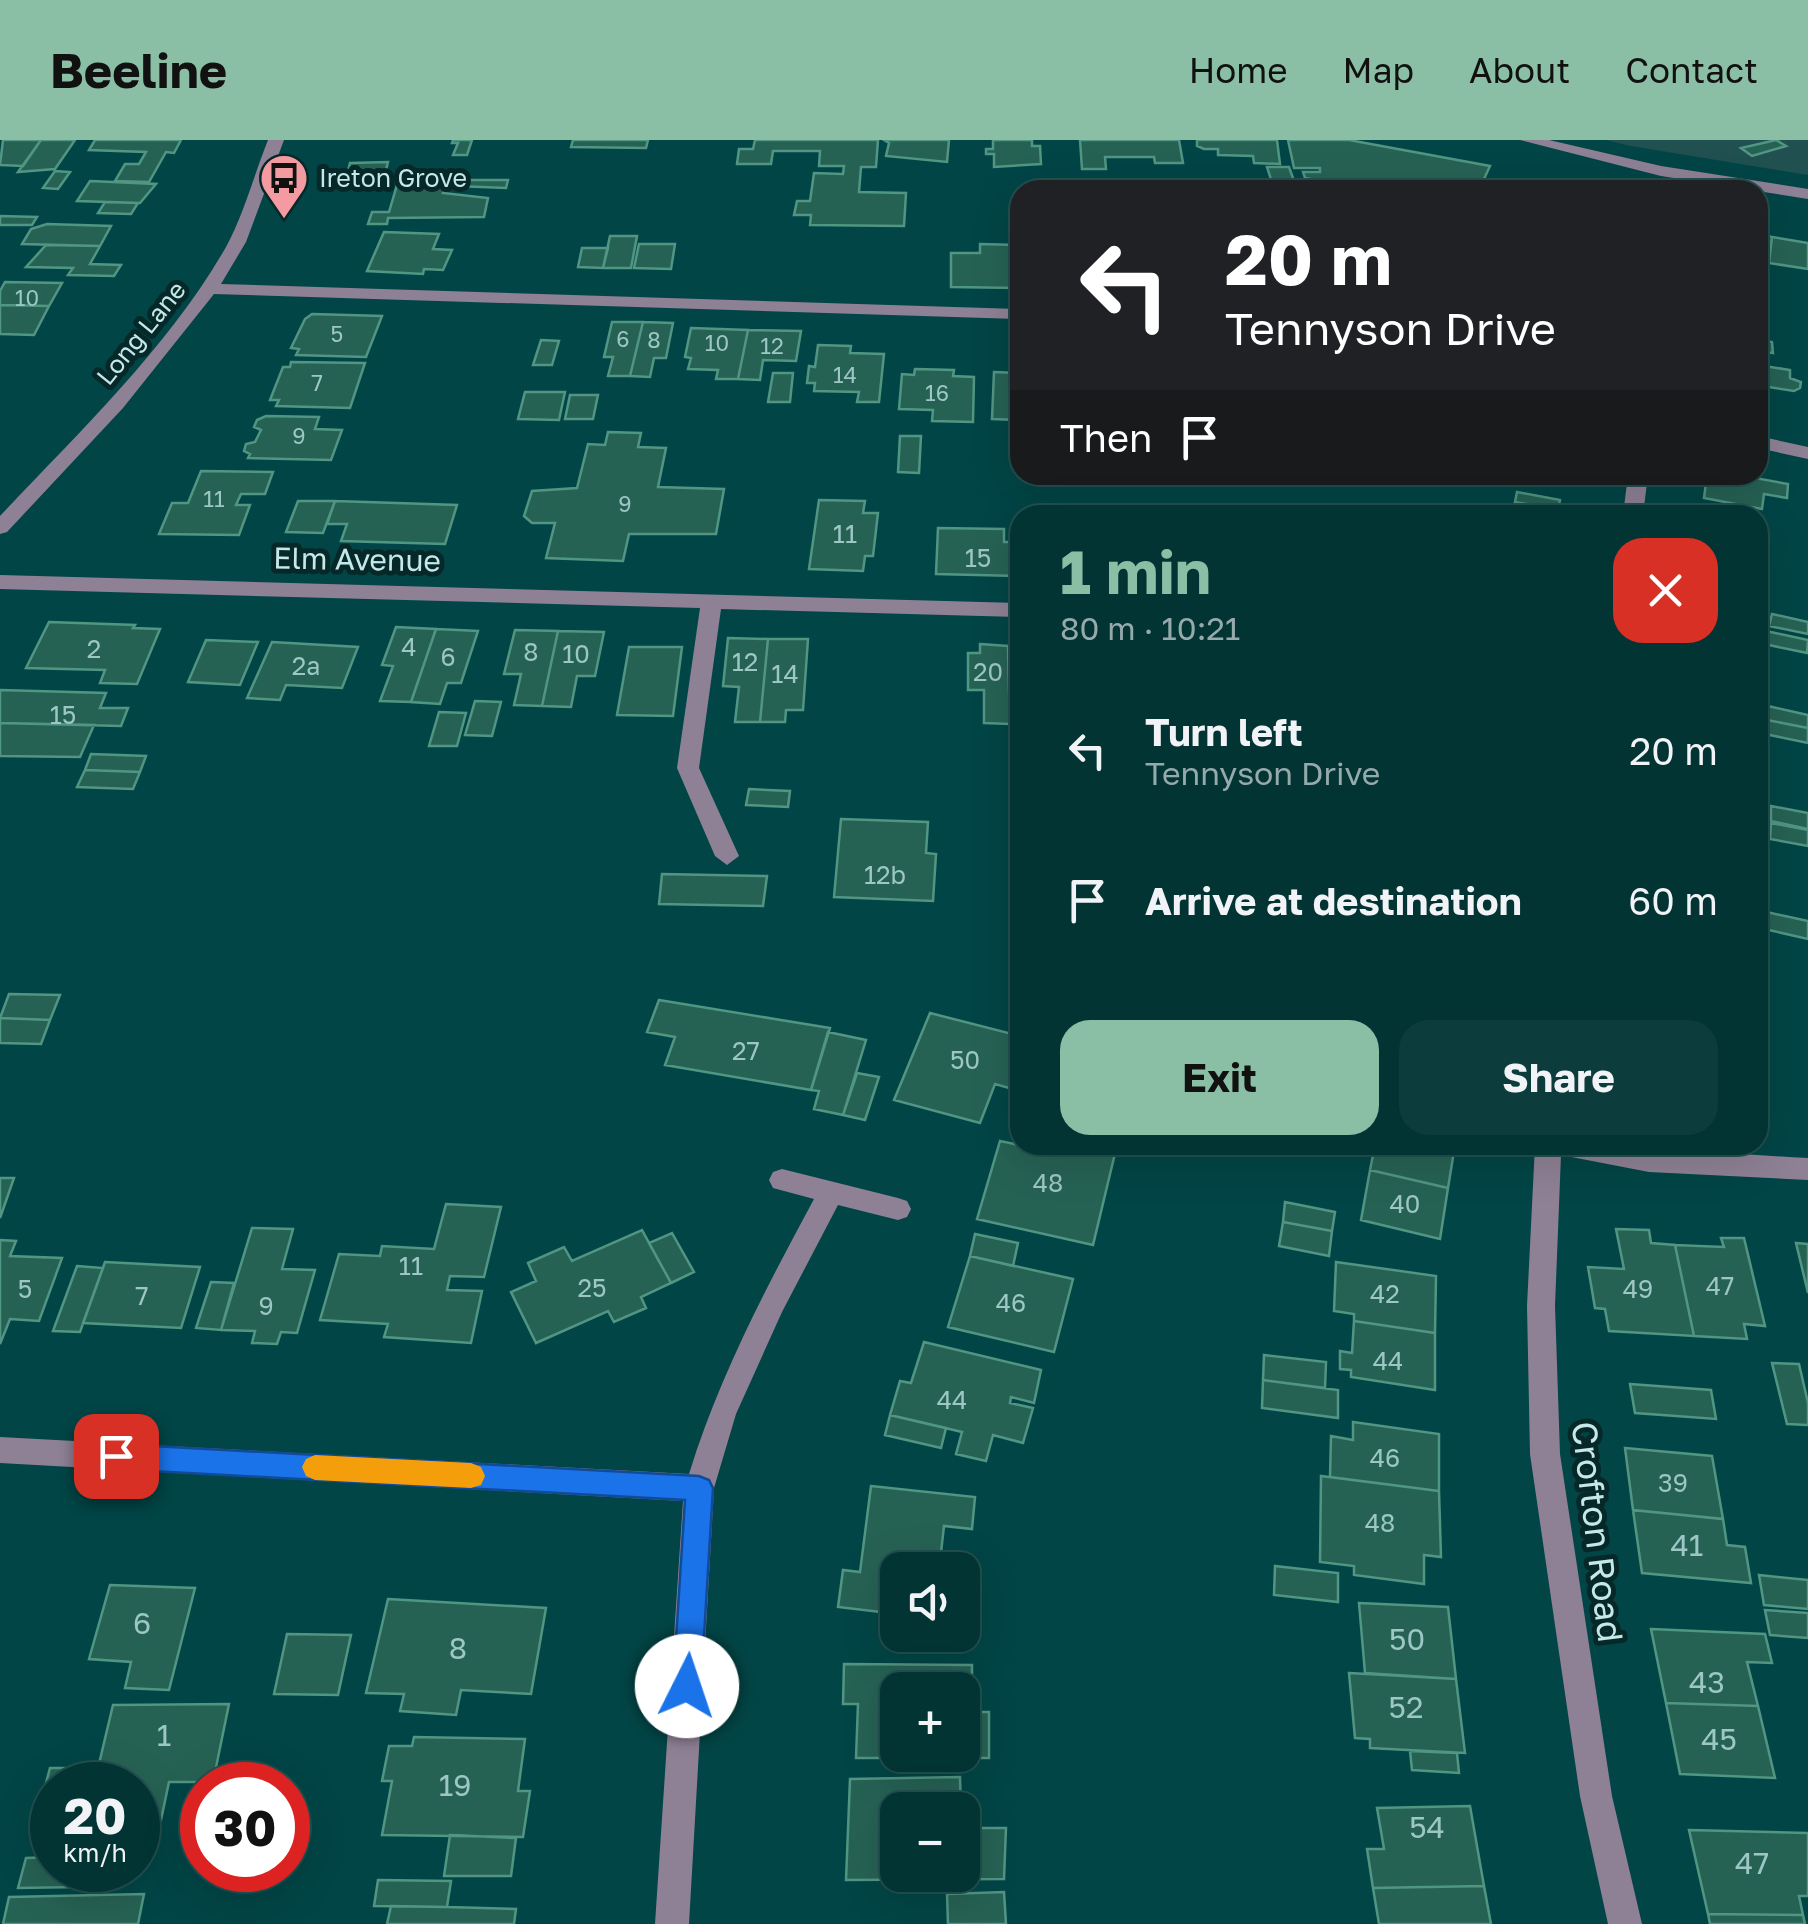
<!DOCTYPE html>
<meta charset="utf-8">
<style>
:root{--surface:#023434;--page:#0c3c3c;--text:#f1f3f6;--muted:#96aaac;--line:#234f4f;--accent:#8abfa5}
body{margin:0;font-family:"Golos Text",sans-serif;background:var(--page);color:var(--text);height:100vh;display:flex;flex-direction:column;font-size:38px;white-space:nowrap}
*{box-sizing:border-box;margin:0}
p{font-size:32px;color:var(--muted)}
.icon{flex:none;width:55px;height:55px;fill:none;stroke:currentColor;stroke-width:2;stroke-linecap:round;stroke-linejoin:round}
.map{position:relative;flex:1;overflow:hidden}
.details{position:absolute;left:1010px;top:365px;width:758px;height:650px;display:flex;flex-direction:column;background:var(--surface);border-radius:30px;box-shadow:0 10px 40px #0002,0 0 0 2px var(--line)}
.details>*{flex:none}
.hud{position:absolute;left:1010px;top:40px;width:758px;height:305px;border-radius:30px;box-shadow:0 10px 40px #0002,0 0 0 2px var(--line);background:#202124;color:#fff;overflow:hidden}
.fabs{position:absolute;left:880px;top:1412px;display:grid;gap:20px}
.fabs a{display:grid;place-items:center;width:100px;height:100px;border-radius:20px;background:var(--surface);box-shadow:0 10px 40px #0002,0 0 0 2px var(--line);font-size:50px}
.speed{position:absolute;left:30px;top:1622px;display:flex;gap:20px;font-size:50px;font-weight:700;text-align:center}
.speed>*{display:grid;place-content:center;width:130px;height:130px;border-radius:50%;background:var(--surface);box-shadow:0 10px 40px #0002,0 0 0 2px var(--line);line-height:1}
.speed small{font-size:25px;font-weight:400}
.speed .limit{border:15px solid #d22;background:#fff;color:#111}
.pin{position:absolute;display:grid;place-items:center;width:85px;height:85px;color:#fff;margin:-42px;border-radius:20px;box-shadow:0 5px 15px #0006}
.me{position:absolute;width:110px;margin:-55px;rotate:4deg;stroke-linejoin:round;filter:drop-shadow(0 0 8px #0008)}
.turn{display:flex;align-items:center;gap:35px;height:210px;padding:0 50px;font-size:45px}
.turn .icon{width:130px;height:130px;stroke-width:2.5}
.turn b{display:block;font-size:70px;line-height:85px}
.then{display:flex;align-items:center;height:95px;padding:0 50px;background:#0003;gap:20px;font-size:38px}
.round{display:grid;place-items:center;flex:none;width:105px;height:105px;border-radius:30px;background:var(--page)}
.overview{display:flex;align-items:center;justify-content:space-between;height:170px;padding:0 50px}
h1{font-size:60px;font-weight:700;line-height:75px;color:var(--accent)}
.cta{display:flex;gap:20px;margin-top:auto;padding:20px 50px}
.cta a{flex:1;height:115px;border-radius:30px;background:var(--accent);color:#111;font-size:40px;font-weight:700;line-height:115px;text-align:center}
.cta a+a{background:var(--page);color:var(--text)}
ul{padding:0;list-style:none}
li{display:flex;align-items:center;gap:30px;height:150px;padding:0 50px}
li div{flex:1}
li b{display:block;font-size:38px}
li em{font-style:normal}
header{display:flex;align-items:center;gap:60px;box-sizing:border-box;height:140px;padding:0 50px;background:var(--accent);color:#111}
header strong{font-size:48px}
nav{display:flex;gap:55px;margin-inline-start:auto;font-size:35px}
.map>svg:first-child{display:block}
.built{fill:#215050}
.building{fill:#266254;stroke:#519583;stroke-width:2.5;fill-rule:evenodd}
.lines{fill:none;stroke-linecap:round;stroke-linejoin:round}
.minor{fill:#8f8195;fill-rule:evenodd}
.route{fill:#1a73e8;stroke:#114b97;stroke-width:2.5}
.slow{fill:#f59e0b}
.labels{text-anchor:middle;stroke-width:10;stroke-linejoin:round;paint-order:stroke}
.far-number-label{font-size:22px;fill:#9dc7c4}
.far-poi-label{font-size:25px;fill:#c5e9e9;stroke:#072828;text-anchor:start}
.far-street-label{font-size:25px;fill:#c5e9e9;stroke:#072828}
.number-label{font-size:25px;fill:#9dc7c4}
.street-label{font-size:30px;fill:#c5e9e9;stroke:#072828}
.near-number-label{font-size:30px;fill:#9dc7c4}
.near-street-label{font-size:35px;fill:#c5e9e9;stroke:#072828}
</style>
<header>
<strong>Beeline</strong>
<nav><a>Home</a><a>Map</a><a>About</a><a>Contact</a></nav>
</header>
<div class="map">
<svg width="1808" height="1784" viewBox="0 0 1808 1784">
<rect width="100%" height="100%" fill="#024546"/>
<path class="built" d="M1606,0H1808V35L1631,6Z"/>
<path class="building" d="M3,0H41L23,26L0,25Z
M41,0H75L55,29L18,32Z
M95,0H181L174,13L166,12L149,42L115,41L125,24H139L146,12L89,10Z
M453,0H472L467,15H453L458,3H452Z
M573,0H648L646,8L571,7Z
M755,0H878L876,27H861L859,52L906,53L904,86L810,85L811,75H794L797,61H810L814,33L843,34L844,26H819L820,11H773L771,24H737L739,9H753Z
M884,0H949L947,22L886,16L889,3Z
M993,0H1032V6H1040L1041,24L994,27V14H986V9H993Z
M1080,0H1179L1183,23H1155L1154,17H1105L1106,29H1082Z
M1197,0H1277L1280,24L1254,23L1253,16L1218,15V9H1204L1197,6Z
M1288,0H1349L1490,26L1479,50L1419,42L1417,47L1359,48L1305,38L1303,32H1320V28H1294Z
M1776,0L1786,6L1752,16L1741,8Z
M388,22L384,38L346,39L350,23Z
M1267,27H1289L1297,49H1274Z
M55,31L70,32L58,49L43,48Z
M458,40H508L506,48L457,46Z
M90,41L156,44L140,63L77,61Z
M446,44L443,53L488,58L484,77L388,78L387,84H368L372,72H389L397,45Z
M105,62L138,63L131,74L98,73Z
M0,76L37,77L32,85H0Z
M47,84L111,86L100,106L22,104L31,89Z
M384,92L439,94L433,109L452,110L443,130L424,129L423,134L367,131Z
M1758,94L1772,97L1769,123L1763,122L1761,132L1758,131Z
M610,96H637L631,128H603Z
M1772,97L1808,103V129L1769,123Z
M639,104H675L671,129L634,128Z
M980,104L1019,105L1020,148L951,147V113H980Z
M46,105L100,106L90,124L121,125L114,136L68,135L73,128L26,127Z
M582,108H608L603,128L578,127Z
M5,142L62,143L49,166L0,165V151Z
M0,165L49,166L34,195L0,194Z
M312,174L382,176L366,217L296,215L299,209L291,208L305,179Z
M612,182H643L630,236H608L613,217H604Z
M643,182L673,183L666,218H654L650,237L630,236Z
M691,188L748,190L738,239H716L718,230L688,229L691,218L685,217Z
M748,190L801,191L796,221L763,220L760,240L738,239Z
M1758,190L1764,191V201L1772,202L1773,213L1758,211Z
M541,200L559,201L552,225H533Z
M818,205L851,206L850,213L884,214L879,262H857L859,252L814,251L815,243H807L809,226L815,227Z
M291,222L365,223L350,268L276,266L279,260H270L283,227H290Z
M1758,225L1790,230V238L1801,242L1800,248L1794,251L1762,246L1758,249Z
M915,229L954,230L953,236L974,237L973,282L932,281L933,270L899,269L902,234L914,235Z
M994,232L1020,233V280L992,279Z
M773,233H793L790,262H768Z
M525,252H565L559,280L518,279Z
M570,255H598L593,279H565Z
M266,276L319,277L315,289L342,290L331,320L248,318L250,314L244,311L246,304L255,302L261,290L254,287L257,280Z
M608,292L641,293L638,307L666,308L658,347L724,349L716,394H629L623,421L546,418L555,383H532L524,376L532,351L577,348L588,304L605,305Z
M900,296H921L919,333L898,332Z
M201,331L273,332L265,354H241L236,365H250L239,395L159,394L172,363H188Z
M1707,335H1739L1788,344L1787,358L1764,354L1762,369L1704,358Z
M1517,352L1560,360L1558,370L1515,362Z
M819,360L865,361L863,373H878L873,416H865L863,431L809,429Z
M298,361H335L323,393L286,392Z
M335,361L457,365L445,404L341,401L347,384H327Z
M1515,362L1543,367L1542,375H1505L1506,370L1513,371Z
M938,388L1004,389V402H1020V436L936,434Z
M1772,474L1808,482V494L1769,486Z
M49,482L135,485L133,488L160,489L137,544L100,543L105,530L26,528Z
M396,487L436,489L411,562L380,561L393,526L382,525Z
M436,489L478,491L461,543H447L440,564L411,562Z
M515,490L558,491L542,566L514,565L521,534H504Z
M558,491L604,492L595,536H577L571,567L542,566Z
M1766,491L1808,500L1807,513L1764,504Z
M728,498L768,499L760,582H735L739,547L723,546Z
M768,499H808L803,570H786L785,582H760Z
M206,500L258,502L240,545L188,542Z
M272,502L358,507L342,548L286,545L280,560L247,558Z
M980,504L1008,506L1010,584L984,583V550H968V513H980Z
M1020,505V593H1010L1008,506Z
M629,507H682L673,576L617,575Z
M0,550L106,553L100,568H128L121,586L0,583Z
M475,561L501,562L492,596L465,595Z
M1768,566L1808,575V588L1767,580Z
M439,572L466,573L457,606H429Z
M1767,580L1808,588V603L1765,594Z
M0,583L94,585L80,617L0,616Z
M91,614L146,616L140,632L85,630Z
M85,630L140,632L133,649L77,647Z
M749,649L790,651L788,667L746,665Z
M1771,666L1808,673V689L1771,681Z
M841,679L928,682L926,713L936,714L933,761L834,757Z
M1771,683L1808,690V706L1770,699Z
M662,734L767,736L763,766L659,764Z
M1762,771L1808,781V799L1760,788Z
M9,854L60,855L50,880L0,878Z
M659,860L830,888L811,950L665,925L675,897L647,892Z
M930,873L1020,896V951L995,944L980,983L894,960Z
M0,878L50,880L41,904L0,903Z
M828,892L866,900L843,975L814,969L819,951L811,950Z
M857,933L879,937L865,980L843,975Z
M1000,1001L1033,1008L1117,1005L1093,1105L977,1079Z
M1375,1005H1455L1448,1048L1370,1030Z
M1370,1030L1448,1048L1440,1099L1361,1080Z
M0,1038H14L0,1078Z
M1285,1062L1335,1072L1332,1091L1283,1082Z
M446,1064L501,1067L484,1137L450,1136L447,1150L482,1151L471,1203L384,1197L388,1184L320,1180L339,1114L380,1116L382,1106L434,1109Z
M1283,1082L1332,1091L1329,1116L1279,1106Z
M252,1088L293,1089L282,1129L315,1130L297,1193L281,1192L277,1204L252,1203L255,1191L221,1190Z
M1616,1089L1649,1090L1651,1103L1675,1105L1694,1196L1609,1191L1605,1169L1595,1168L1588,1127L1624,1129Z
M642,1090L671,1143L641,1157L646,1168L614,1182L608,1171L536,1203L511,1152L536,1141L528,1123L564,1107L572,1121Z
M672,1093L694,1132L671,1143L649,1103Z
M975,1094L1018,1103L1013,1126L970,1116Z
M1721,1098H1744L1765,1186L1744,1184L1747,1199L1694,1196L1675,1105L1724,1107Z
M0,1100L16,1101L10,1116L62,1118L39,1181L10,1179L0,1204Z
M1796,1103L1808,1104V1153Z
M970,1116L1073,1139L1054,1212L948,1187Z
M105,1122L200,1127L181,1188L83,1183Z
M1336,1122L1436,1136L1435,1193L1354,1181V1174L1334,1171Z
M77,1126L103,1128L80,1192L53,1191Z
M211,1142L234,1143L221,1190L196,1188Z
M1354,1181L1435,1193V1250L1351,1237V1230L1340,1229V1211L1352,1213Z
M924,1202L1041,1230L1034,1263L1011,1257L1010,1263L1033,1268L1023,1303L993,1295L986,1321L956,1314L962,1292L890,1275L900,1241L911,1243Z
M1264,1215L1326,1222L1325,1248L1263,1240Z
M1772,1223L1799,1224L1808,1263V1285L1787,1284Z
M1263,1240L1338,1250V1278L1262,1268Z
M1630,1244L1711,1250L1716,1279L1635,1273Z
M890,1275L946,1288L941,1308L885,1295Z
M1353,1282L1439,1294V1351L1330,1337L1331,1296L1353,1300Z
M1625,1308L1712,1316L1723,1379L1633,1370Z
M1321,1336L1439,1351L1441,1417L1424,1415V1444L1354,1435V1426L1320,1422Z
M871,1346L975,1357L972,1389L944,1386L939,1430H898V1474L838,1467L843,1430L860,1432Z
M1633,1370L1723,1379L1727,1405L1745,1407L1751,1443L1642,1433Z
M1275,1426L1338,1433V1462L1274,1455Z
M1759,1435L1808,1440V1469L1764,1465Z
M110,1445L195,1448L169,1550L125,1548L131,1522L89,1519Z
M388,1459L546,1468L531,1554L461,1550L456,1575L400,1571L404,1554L366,1553Z
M1359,1463L1448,1467L1456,1539L1365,1533Z
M1765,1470L1808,1473V1498L1770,1495Z
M1651,1489L1765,1494L1772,1523L1747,1522L1758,1566L1666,1563Z
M287,1494L351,1495L338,1555L274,1554Z
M844,1524L972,1525V1572H989V1618H856L858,1564H843ZM898,1550H962V1615H898Z
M1349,1533L1456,1539L1465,1613L1370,1608V1599L1355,1598Z
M1666,1563L1758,1566L1775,1638L1680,1634Z
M229,1564L213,1642H169L161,1680H138V1645H52V1680H36L50,1628H98L113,1565Z
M414,1597L525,1599L518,1651H530L523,1697L382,1695L392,1641H382L389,1606H412Z
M1410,1611L1457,1613L1459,1633L1412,1630Z
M960,1637L961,1670H898V1735H962V1688H1006L1004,1739L846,1740L850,1639Z
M1470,1666L1484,1746L1373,1748L1367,1709H1384L1377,1668Z
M47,1680H52V1708H40Z
M1689,1690L1808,1693V1756H1799L1803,1775L1708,1774Z
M450,1695L516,1698L511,1736H444Z
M52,1717V1730H83L79,1747L18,1748L26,1718Z
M378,1740L451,1741L447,1767L374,1766Z
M1484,1746L1491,1784H1379L1373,1748Z
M1004,1752L1006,1784H948L947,1754Z
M144,1754L138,1784H3L9,1757Z
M391,1766L447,1767L516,1769L514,1784H387Z
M1708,1774L1803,1775L1805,1784H1710Z"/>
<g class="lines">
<path class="minor" d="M268,0H284L246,102L221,144L1020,169V179L214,154L123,268L7,392L0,394V376C79,292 168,208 226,107C244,74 254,35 268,0Z
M1520,0H1549L1661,26L1808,49V59L1661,36Z
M1758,296L1808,307V319L1758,308Z
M1628,335H1648L1643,375H1623Z
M0,435L1020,463V477L721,469L699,628L739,716L727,725L715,716L677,628L700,468L0,449Z
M1535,1005C1626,1005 1717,1013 1808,1018V1040L1649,1032L1561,1015L1555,1166L1560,1314L1612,1656L1642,1784H1608L1580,1656L1530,1314L1527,1166Z
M782,1029L898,1058L907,1061L911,1069L907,1077L898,1080L838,1065L782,1172L736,1274L714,1348L689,1784H655L683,1361L0,1323V1297L689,1334C719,1237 766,1148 814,1059L773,1048L769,1040L773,1032Z"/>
</g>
<path class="route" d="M116,1304L699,1336L709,1340L713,1348L701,1546L697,1556L687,1560L677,1556L673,1546L685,1360L116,1329L107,1325L103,1316L107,1308Z"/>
<path class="slow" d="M315,1315L471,1323L481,1327L485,1336L481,1345L471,1348L315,1340L306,1336L302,1327L306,1319Z"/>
<defs>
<g id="bus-pin" transform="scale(2.5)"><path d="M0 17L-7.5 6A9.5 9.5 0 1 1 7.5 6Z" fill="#f49aa1" stroke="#072828"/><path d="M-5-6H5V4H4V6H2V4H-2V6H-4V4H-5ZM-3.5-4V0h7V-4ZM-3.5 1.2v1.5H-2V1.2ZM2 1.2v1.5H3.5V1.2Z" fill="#111"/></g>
</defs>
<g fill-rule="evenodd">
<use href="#bus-pin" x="284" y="38"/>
</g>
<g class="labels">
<g class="far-number-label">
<text x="27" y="166">10</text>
<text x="337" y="202">5</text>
<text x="623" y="207">6</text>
<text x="654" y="208">8</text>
<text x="717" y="211">10</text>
<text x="772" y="214">12</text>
<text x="845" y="243">14</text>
<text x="317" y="251">7</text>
<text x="937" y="261">16</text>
<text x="299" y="304">9</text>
<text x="214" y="367">11</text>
<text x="625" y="372">9</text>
</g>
<g class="far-poi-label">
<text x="319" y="47">Ireton Grove</text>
</g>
<g class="far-street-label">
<text transform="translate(141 193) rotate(-51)" y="9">Long Lane</text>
</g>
<g class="number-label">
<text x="845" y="403">11</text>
<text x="978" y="427">15</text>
<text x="409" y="516">4</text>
<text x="94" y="518">2</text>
<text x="531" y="521">8</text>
<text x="576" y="523">10</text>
<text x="448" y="526">6</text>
<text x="745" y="531">12</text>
<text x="306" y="535">2a</text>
<text x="988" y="541">20</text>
<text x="785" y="543">14</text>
<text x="63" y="584">15</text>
<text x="885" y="744">12b</text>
<text x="746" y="920">27</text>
<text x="965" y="929">50</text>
<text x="1048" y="1052">48</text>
<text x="1405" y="1073">40</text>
<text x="411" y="1135">11</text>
<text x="1720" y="1155">47</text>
<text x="592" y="1157">25</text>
<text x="25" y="1158">5</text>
<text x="1638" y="1158">49</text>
<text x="1385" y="1163">42</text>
<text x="142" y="1165">7</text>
<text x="1011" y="1172">46</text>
<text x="266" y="1175">9</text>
<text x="1388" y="1230">44</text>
<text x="952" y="1269">44</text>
<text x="1385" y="1327">46</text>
<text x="1673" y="1352">39</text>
<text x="1380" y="1392">48</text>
</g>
<g class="street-label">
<text transform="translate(357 420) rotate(1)" y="10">Elm Avenue</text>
</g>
<g class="near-number-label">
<text x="1687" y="1416">41</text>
<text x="142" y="1494">6</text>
<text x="1407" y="1510">50</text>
<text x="458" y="1519">8</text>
<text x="1707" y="1553">43</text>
<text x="1406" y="1578">52</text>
<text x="164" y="1606">1</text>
<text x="1719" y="1610">45</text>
<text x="455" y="1656">19</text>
<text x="1427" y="1698">54</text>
<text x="1752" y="1734">47</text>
</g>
<g class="near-street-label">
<text transform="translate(1597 1392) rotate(83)" y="12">Crofton Road</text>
</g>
</g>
</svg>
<div class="fabs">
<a><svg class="icon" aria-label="sound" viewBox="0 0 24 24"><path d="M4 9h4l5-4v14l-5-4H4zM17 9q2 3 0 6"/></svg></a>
<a>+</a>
<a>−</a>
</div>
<div class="speed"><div>20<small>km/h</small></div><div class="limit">30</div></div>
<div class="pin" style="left:116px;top:1316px;background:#d93025"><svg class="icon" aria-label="arrive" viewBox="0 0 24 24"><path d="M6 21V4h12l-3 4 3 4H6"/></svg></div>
<svg class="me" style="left:687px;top:1546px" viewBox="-20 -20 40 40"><circle r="19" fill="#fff"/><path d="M0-13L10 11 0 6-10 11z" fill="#1a73e8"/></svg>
<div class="hud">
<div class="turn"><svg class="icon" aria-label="left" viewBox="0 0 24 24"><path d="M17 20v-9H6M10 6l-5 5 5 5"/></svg><div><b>20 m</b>Tennyson Drive</div></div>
<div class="then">Then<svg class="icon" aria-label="arrive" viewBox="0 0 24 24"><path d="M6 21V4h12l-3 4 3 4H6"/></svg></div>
</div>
<section class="details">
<div class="overview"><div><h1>1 min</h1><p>80 m · 10:21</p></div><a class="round" style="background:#d93025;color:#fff"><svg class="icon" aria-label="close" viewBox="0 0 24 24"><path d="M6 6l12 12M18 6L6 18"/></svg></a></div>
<ul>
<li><svg class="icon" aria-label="left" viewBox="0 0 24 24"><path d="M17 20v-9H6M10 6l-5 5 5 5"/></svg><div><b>Turn left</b><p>Tennyson Drive</p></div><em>20 m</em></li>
<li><svg class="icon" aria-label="arrive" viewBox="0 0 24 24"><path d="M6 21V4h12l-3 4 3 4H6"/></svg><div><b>Arrive at destination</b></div><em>60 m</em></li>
</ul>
<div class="cta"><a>Exit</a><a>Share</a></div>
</section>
</div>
